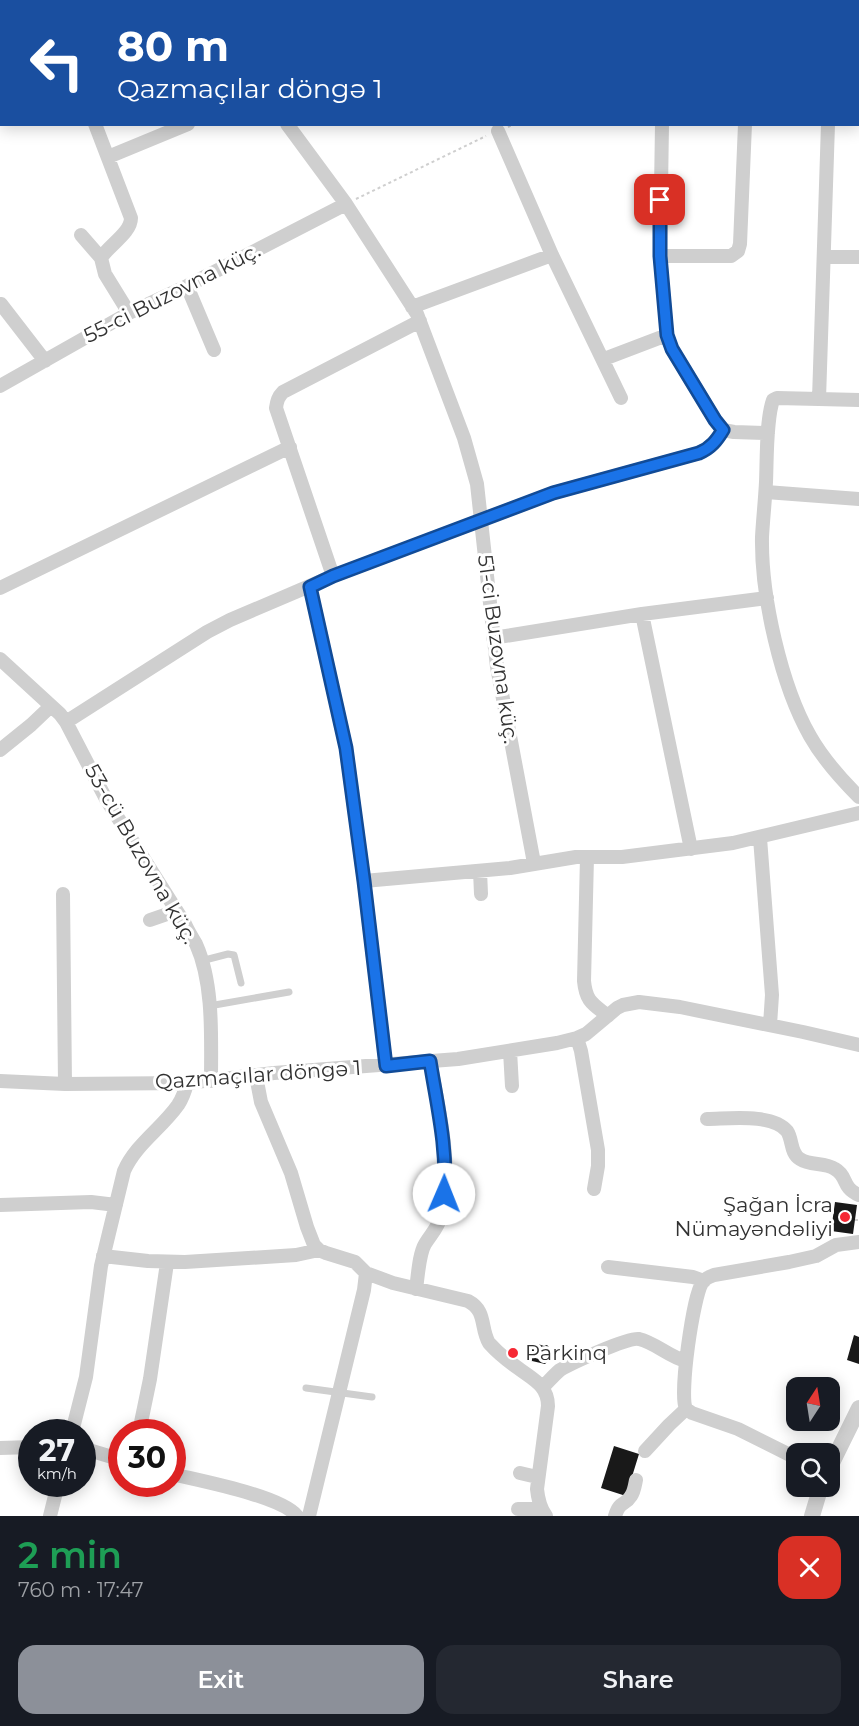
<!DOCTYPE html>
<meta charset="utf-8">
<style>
:root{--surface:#171b24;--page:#242831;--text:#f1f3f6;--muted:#9ea1a6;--accent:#8c9099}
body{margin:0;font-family:Montserrat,sans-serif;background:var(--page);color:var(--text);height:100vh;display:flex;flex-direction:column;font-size:22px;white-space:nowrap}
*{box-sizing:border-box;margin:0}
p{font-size:20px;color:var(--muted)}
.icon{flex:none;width:33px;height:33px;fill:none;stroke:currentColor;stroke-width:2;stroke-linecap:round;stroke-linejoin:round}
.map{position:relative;height:1516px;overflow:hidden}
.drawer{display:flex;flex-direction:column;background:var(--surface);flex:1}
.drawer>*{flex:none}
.banner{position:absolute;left:0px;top:0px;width:860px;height:126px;box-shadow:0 3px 15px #0003;background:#1a4fa0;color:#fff;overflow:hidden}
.needle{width:39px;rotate:12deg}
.fabs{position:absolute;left:786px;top:1377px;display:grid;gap:12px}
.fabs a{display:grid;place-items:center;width:54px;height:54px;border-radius:12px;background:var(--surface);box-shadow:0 3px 15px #0003;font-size:30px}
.speed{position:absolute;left:18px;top:1419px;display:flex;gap:12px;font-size:30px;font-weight:700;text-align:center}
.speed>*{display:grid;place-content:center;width:78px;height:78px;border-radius:50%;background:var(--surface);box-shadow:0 3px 15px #0003;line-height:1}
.speed small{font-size:15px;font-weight:400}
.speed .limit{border:9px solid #d22;background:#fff;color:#111}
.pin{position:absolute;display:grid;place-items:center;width:51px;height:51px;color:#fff;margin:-26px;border-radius:12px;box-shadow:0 3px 9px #0006}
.me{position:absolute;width:66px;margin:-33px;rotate:1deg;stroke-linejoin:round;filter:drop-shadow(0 0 4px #0008)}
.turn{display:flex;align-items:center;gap:21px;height:126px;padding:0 18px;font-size:27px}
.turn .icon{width:78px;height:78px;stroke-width:2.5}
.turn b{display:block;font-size:42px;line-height:51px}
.round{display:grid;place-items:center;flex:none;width:63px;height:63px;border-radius:18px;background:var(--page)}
.summary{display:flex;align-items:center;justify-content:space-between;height:102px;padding:0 18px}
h1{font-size:36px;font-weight:600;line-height:45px;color:#1e9e55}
.button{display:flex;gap:12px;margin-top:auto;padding:12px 18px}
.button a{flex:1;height:69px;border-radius:18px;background:var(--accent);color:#fff;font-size:24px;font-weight:600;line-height:69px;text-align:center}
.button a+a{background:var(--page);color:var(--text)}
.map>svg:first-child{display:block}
.building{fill:#191919;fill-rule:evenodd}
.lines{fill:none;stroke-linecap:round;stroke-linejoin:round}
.path{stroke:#cfcfcf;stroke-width:2;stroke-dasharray:3 3;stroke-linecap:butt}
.service{stroke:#cfcfcf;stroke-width:7}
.minor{stroke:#cfcfcf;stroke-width:14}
.tertiary{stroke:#cfcfcf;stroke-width:16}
.route-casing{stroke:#114b97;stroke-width:15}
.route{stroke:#1a73e8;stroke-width:10}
.poi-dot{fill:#f62834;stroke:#fff;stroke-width:2}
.labels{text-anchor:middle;stroke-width:6;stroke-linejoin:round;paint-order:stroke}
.street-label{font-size:21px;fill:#323232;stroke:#fff}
.poi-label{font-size:21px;fill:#323232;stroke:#fff;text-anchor:end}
</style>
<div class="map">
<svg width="859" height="1516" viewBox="0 0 859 1516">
<rect width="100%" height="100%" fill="#fff"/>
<path class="building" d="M835,1202L857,1205L853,1234L831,1231Z
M854,1335L859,1337V1364L847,1360Z
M532,1342L544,1346L547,1345L549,1347L546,1359L547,1362L545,1364L532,1361L529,1362L527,1360L531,1347L530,1345ZM535,1347L544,1350L542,1360L532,1357Z
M614,1446L639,1454L626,1496L601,1488Z"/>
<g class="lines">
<path class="path" d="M244,2L247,0
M508,127L514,124
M356,199L486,136
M855,1220H859"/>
<path class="service" d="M201,961L228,954L234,955L241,983
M209,1006L289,992
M306,1388L372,1397"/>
<path class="minor" d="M48,0V2
M210,0V2
M621,2V0
M749,2V0
M832,2V0
M95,124L131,218C131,233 109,245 101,258L105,274L129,313
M287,124L346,204L417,314L464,438L477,484L497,667L534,863
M662,124L660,256L667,335L672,349L715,420L723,430L734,432L768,433
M828,124L819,399L777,398L773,400C766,420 767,460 766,482C765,501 763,519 762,537C761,596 781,685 810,736C823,759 841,779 859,797
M498,131L552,255L621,398
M108,157L188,124
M81,235L101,258
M660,256H731L738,251L740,244L745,124
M824,257H859
M187,286L214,350
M1,304L45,361
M412,307L552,255
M604,359L667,335
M0,386L129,313L187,286L346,204
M819,399L859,400
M766,492L859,499
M333,576L276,408C277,401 278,397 283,392L420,321
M310,587L346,748L364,881L386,1066
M0,588L290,447
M642,614L691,849
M493,638L642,614L767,598
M0,659L60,714L66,722L106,799L185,924C188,931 192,937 196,944C214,984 211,1038 211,1081
M66,722L207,632L230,620L333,576L553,493L699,453C711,448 716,440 723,430
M0,750L31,725L51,706
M760,838L772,995L770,1025
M587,857L584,981C586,1002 593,1004 608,1016
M480,871L481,894
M364,881L510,868L576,857H622L733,843L859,813
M63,894L65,1084
M150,920L176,911
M577,1038L581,1051L598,1150V1166L594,1189
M510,1051L512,1086
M256,1076L261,1102L291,1173L307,1227L314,1245L319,1250L326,1253L355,1262L366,1273L393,1283L468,1301C487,1311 480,1328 489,1343C497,1352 508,1361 518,1368C532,1379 548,1385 548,1406L537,1489C538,1499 540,1508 546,1516
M0,1081L65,1084L187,1083L274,1073L458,1059L557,1043L577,1038L586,1034L617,1008L623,1005L639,1002L680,1007L803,1032L859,1045
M707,1119C728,1119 772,1113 787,1131C793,1140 790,1153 800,1159C810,1166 825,1162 835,1169C848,1176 841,1187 859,1195
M0,1205L91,1202L116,1205
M103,1256L148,1261L185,1262L296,1255L319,1250
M608,1267L693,1277L704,1281
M416,1289C418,1276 419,1254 425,1244C431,1234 438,1228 441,1216C453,1166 439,1111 430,1061
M543,1387C549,1381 554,1375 560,1370C572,1363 628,1337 639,1339C656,1343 669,1357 686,1361
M72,1432L86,1377L101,1266L124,1171C136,1144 161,1129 178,1105C182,1099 185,1091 187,1083
M139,1432L150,1379L167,1263
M0,1448L32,1447
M82,1448L122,1460
M645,1451L669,1425L686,1409
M796,1458L738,1429L692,1413L686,1409C679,1394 693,1298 702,1283C705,1278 709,1277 714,1275L789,1262L816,1256L836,1245L859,1242
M520,1473L537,1477
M172,1474C201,1481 281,1496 297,1516
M518,1509H541
M50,1516L58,1484
M309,1516L364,1290L366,1273
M615,1516C620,1500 625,1506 631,1496C634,1492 635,1485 636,1480"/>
<path class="tertiary" d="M830,1467L859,1408
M812,1516L821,1486"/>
</g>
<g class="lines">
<g class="route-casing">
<path id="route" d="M444,1194C448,1150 437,1105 430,1061L386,1066L364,881L346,748L310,587L333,576L553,493L699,453C711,448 717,440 723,430L715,420L672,349L667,335L660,256V200"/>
</g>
<use href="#route" class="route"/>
</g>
<g class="poi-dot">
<circle cx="845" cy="1217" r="6"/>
<circle cx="513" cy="1353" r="6"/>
</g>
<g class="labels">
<g class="street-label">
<text transform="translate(172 293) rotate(-27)" y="7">55-ci Buzovna küç.</text>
<text transform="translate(498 649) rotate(82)" y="7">51-ci Buzovna küç.</text>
<text transform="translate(141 854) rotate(60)" y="7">53-cü Buzovna küç.</text>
<text transform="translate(258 1075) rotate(-4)" y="7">Qazmaçılar döngə 1</text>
</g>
<g class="poi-label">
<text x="833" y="1212">Şağan İcra<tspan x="833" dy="24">Nümayəndəliyi</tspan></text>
<text x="525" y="1360" text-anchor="start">Parkinq</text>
</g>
</g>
</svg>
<div class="fabs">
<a><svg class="needle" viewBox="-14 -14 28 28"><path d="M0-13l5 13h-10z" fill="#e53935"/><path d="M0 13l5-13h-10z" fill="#9ea1a6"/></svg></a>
<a><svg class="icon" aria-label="search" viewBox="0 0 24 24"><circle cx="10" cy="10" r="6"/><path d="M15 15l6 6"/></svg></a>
</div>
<div class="speed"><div>27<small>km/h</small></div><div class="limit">30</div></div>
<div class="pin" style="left:660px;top:200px;background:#d93025"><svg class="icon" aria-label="arrive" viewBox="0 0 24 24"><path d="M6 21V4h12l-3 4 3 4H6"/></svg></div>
<svg class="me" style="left:444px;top:1194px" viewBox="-20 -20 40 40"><circle r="19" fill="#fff"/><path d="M0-13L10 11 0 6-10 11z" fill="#1a73e8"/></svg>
<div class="banner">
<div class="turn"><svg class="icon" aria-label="left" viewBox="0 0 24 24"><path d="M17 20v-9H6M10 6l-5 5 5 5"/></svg><div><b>80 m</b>Qazmaçılar döngə 1</div></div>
</div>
</div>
<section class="drawer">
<div class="summary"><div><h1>2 min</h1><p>760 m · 17:47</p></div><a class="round" style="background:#d93025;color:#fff"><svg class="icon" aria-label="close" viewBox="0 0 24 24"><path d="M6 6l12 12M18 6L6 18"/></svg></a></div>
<div class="button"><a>Exit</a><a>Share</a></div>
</section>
